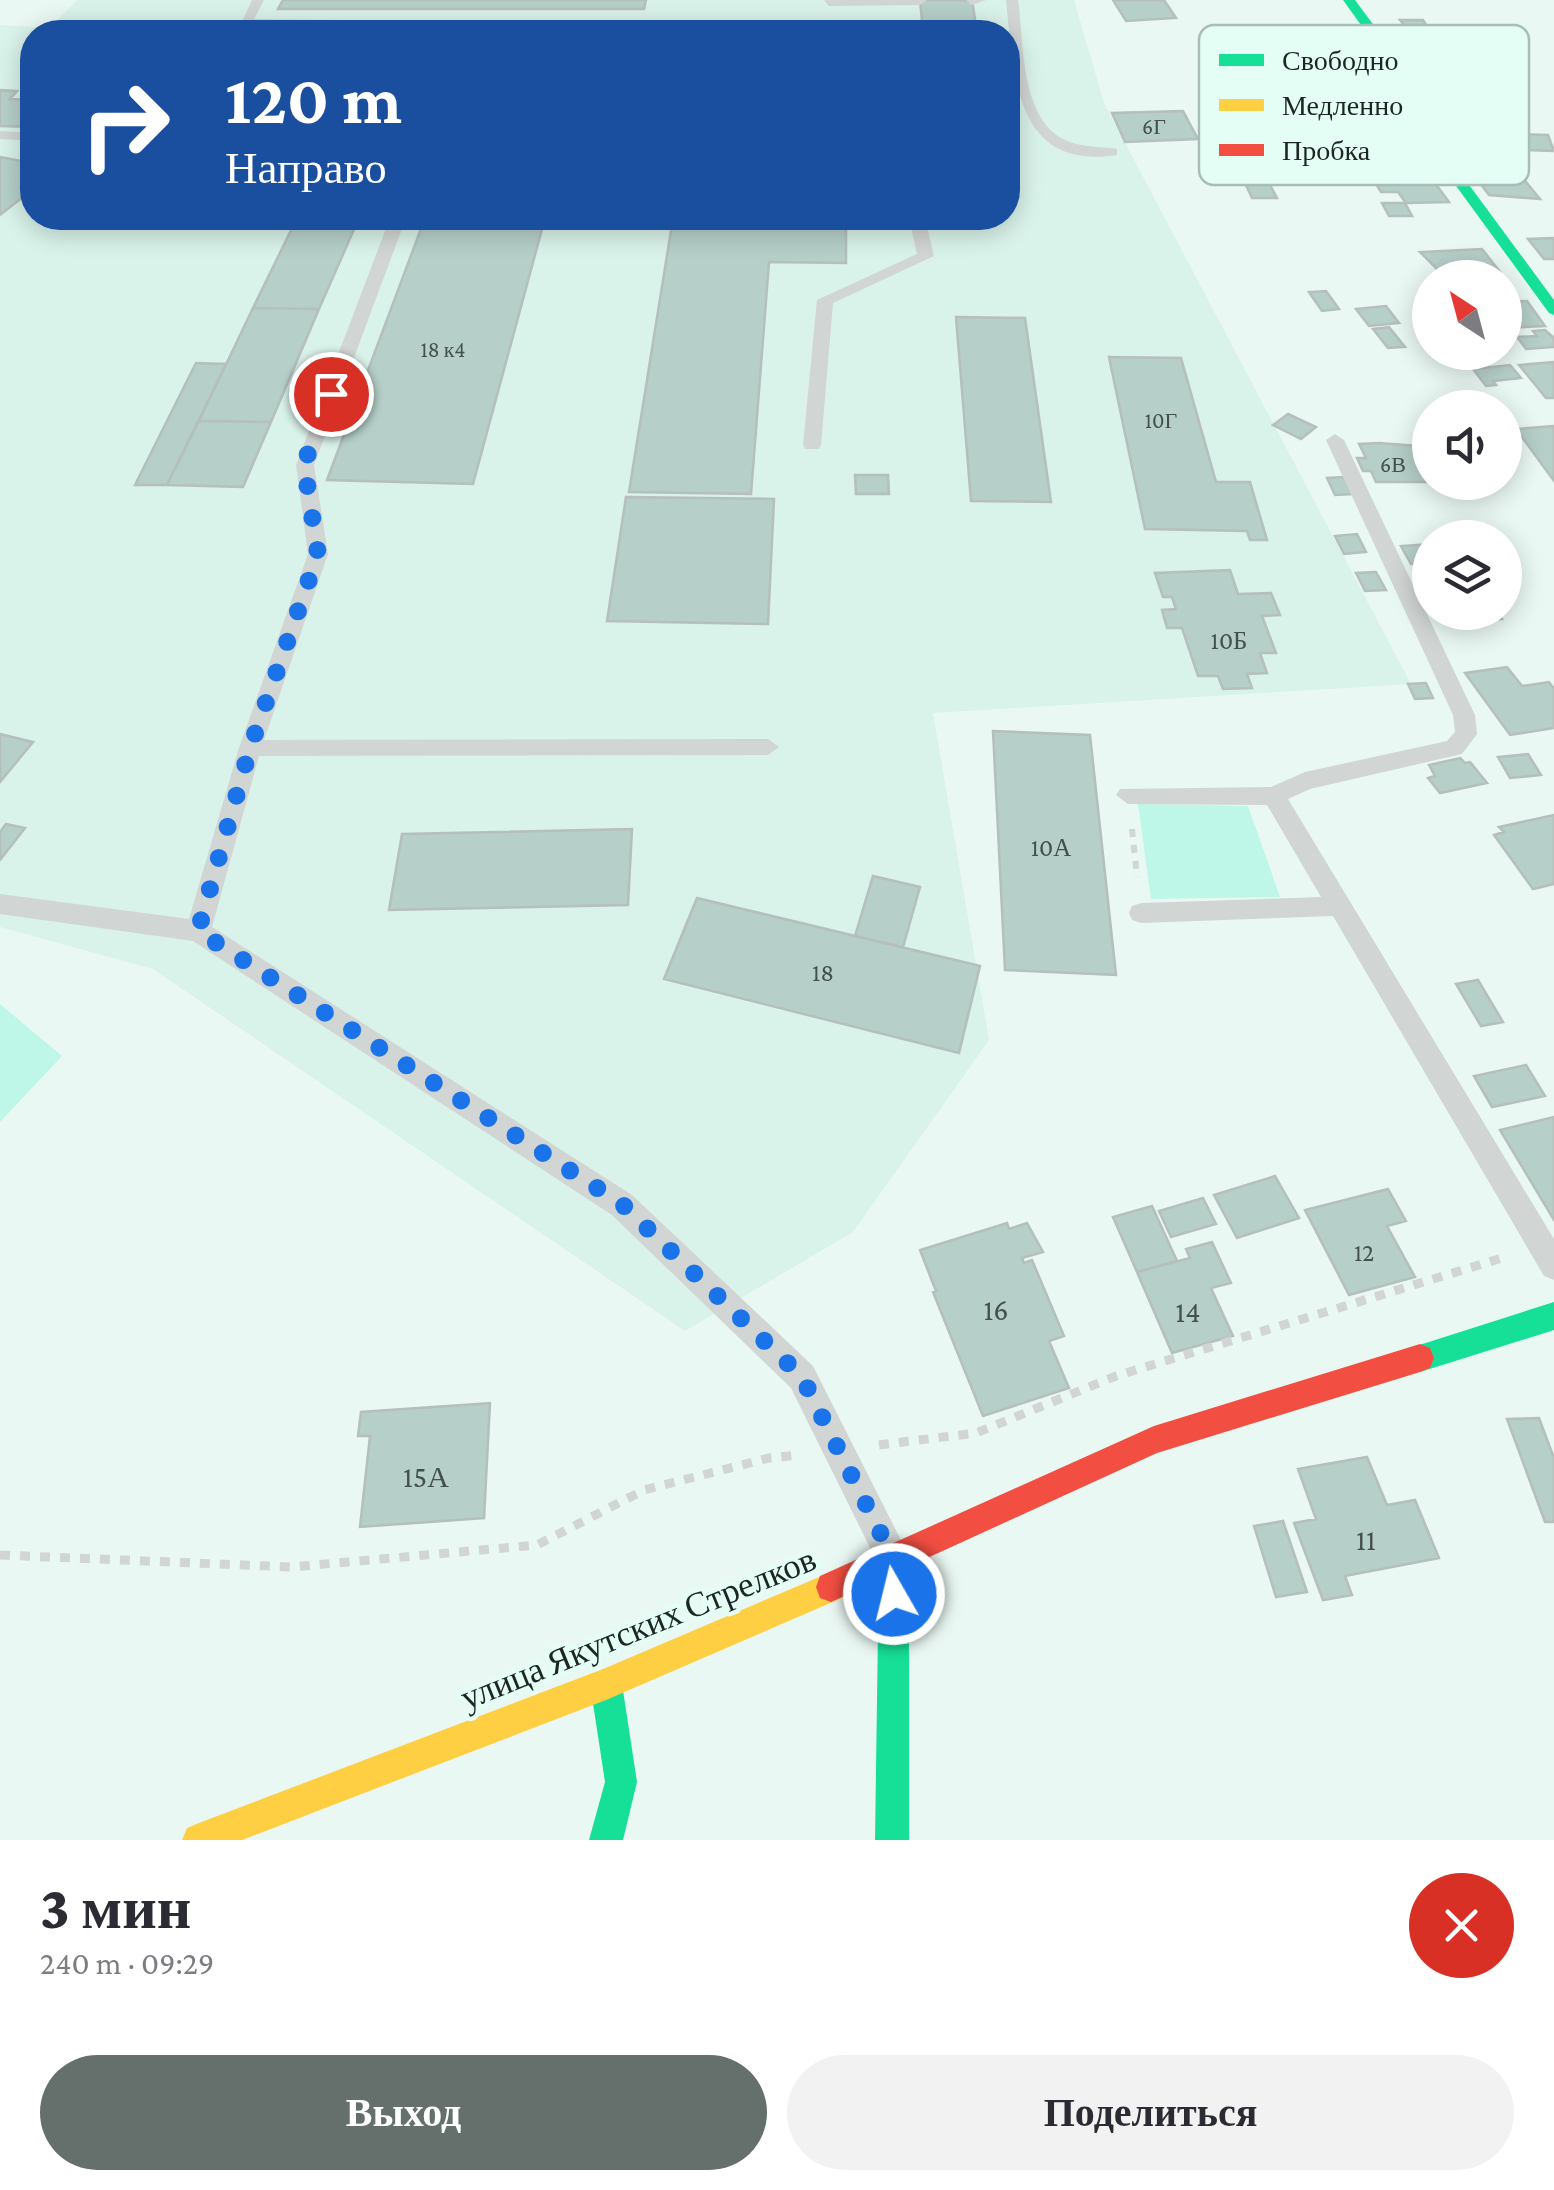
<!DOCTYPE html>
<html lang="ru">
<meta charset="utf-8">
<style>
:root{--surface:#fff;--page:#f2f2f3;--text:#2b2b33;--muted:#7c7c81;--accent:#65706d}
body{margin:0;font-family:"Crimson Pro",serif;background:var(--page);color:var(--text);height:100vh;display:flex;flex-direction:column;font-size:38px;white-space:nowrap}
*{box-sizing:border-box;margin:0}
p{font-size:32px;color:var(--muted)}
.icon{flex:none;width:55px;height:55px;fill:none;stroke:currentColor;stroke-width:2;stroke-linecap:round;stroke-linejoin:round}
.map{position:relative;height:1840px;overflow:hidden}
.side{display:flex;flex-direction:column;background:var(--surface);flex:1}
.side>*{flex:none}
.banner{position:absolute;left:20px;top:20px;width:1000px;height:210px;border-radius:40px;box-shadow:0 5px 25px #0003;background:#1a4fa0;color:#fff;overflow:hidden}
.needle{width:65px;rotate:324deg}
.controls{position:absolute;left:1412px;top:260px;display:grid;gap:20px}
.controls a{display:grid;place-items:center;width:110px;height:110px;border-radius:50%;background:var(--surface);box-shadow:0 5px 25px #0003;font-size:50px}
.pin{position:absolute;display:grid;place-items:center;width:85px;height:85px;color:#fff;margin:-42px;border:5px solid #fff;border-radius:50%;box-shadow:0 2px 10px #0007}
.me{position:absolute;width:110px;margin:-55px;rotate:352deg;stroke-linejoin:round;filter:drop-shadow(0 0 8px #0008)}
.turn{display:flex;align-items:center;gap:35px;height:210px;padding:0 40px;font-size:45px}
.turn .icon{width:130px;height:130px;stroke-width:2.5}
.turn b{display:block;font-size:70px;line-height:85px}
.round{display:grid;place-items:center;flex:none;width:105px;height:105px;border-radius:52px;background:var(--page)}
.summary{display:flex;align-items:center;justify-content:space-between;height:170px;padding:0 40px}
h1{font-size:60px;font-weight:800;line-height:75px}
.button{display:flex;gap:20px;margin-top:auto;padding:20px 40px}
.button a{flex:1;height:115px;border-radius:60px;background:var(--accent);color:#fff;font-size:40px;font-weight:800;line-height:115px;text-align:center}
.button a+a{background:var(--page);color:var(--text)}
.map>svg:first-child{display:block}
.built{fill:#d9f2ea;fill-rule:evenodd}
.green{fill:#bef6e7}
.building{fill:#b6cfc9;stroke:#b5bfbc;stroke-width:2.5}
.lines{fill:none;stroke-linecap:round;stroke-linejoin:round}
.path-far1{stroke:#d1d5d4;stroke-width:6;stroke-dasharray:8 8;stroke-linecap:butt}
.path{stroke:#d1d5d4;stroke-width:9;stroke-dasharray:10 10;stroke-linecap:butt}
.lane{fill:#d1d5d4;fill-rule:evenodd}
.fast{fill:#16e098;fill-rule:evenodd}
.slow{fill:#ffcf43;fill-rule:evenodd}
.jam{fill:#f24e42;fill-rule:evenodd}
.route{stroke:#1a73e8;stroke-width:18;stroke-dasharray:0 32.4}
.labels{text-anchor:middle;stroke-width:9;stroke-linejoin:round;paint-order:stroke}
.far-number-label{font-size:22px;fill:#43504d}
.number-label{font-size:25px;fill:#43504d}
.near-number-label{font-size:30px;fill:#43504d}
.near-street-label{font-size:35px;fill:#1d2624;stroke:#e4fef6}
.key{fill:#e4fef6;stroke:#a8bdb7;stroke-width:2.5}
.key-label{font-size:28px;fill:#1d2624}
</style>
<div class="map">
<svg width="1554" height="1840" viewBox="0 0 1554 1840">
<rect width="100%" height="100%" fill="#eaf8f4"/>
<path class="built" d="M77,0H1074L1104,103L1411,684L933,713L989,1040L853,1232L685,1331L153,969L0,927V25L49,28ZM32,32H1008V218H32Z"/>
<path class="green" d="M1138,804L1248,806L1280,897L1151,899Z
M0,1004L62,1056L0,1122Z"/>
<path class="building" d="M283,0H646L644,9H278Z
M920,0H972L977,32H923Z
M1113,0H1164L1176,18L1126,21Z
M1400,20H1423L1435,38L1395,40L1384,26L1404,25Z
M0,90L17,91L10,99L32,100V127L0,126Z
M1183,111L1198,139L1125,142L1112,113Z
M1516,134L1548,135L1554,151L1524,150Z
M0,157L32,163V190L0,215Z
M1408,172L1413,179H1432L1449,202L1406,203L1398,192H1381L1369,173Z
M1522,177L1540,199L1489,195L1476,178Z
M1246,185H1270L1277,198H1252Z
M1382,203H1405L1412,216H1389Z
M297,218H359L319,309L253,308Z
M425,218H545L473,484L327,480Z
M673,218H846V263L769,262L751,494L629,492Z
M1554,238V259H1544L1528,239Z
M1482,249L1500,272L1485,273L1488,277L1482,278L1442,274L1420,252Z
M1326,291L1339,309L1322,311L1309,292Z
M1527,301L1545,326L1505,328V302Z
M1386,306L1399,323L1369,326L1356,309Z
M253,308L319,309L271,422L199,421Z
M956,317L1025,318L1051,502L971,501Z
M1389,327L1405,347L1388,348L1373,329Z
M1545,330L1554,338V347L1526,349L1517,337L1537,336L1533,331Z
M1109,357L1181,358L1216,482H1250L1267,540H1250L1247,531L1145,529Z
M1554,362V398H1546L1519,365Z
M196,363L226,364L167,485H135Z
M1510,365L1521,378L1493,381L1496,385L1486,386L1473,369Z
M1288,414L1316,427L1301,439L1273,425Z
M199,421L271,422L243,487L167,485Z
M1554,426V481L1516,429Z
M1379,443L1418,446L1430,469V482H1376L1371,471H1363L1357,458H1366L1359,444Z
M855,475H888L889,494H856Z
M1344,477L1353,494L1335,495L1327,478Z
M626,497L774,499L768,624L607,621Z
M1357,534L1366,552L1344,554L1335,536Z
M1430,544V563L1411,564L1401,546Z
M1230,570L1238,594L1271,593L1280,615L1262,616L1276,653H1260L1267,673L1247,674L1252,688L1223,689L1218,676H1198L1182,628H1167L1162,610L1176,609L1172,597H1163L1155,573Z
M1415,570H1430V605Z
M1376,572L1386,590L1365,591L1356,573Z
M1433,612H1499L1502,619H1436Z
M1507,667L1522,686L1549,682L1554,689V728L1510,735L1465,673Z
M1426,683L1433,698L1415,699L1408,684Z
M993,731L1090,735L1116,975L1005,970Z
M0,734L33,742L0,782Z
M1528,754L1541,775L1510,778L1498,757Z
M1460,758L1465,763L1470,762L1487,783L1440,793L1428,778L1435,776L1429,765Z
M1554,815V884L1533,889L1494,835L1504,832L1499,827Z
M6,824L25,828L0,860V832Z
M632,829L628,905L389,910L402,834Z
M873,876L920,887L903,947L855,936Z
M697,898L980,966L959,1053L664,979Z
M1478,980L1503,1022L1481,1026L1456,984Z
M1526,1065L1545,1096L1492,1107L1474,1076Z
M1554,1117V1220L1500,1130Z
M1275,1176L1299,1218L1237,1238L1214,1195Z
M1388,1189L1406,1221L1387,1226L1415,1277L1349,1295L1305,1210Z
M1203,1198L1216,1224L1171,1237L1159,1211Z
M1152,1206L1177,1261L1137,1272L1113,1217Z
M1007,1223L1009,1229L1027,1223L1043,1252L1022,1258L1024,1263L1032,1260L1064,1336L1049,1341L1069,1388L983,1416L933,1292L936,1291L920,1250Z
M1212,1242L1231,1283L1211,1288L1233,1336L1172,1353L1137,1272L1190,1258L1186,1249Z
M490,1403L484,1518L360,1527L370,1436H358L361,1412Z
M1539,1418L1554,1458V1522H1545L1507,1419Z
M1367,1457L1387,1505L1415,1500L1439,1558L1345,1576L1352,1595L1323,1600L1294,1523L1316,1519L1298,1469Z
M1283,1521L1307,1592L1276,1597L1254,1526Z"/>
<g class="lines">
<path class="path-far1" d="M1132,829L1137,877"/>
<path class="path" d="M879,1445L976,1433L1116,1376L1502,1258
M0,1555L292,1567L537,1545L644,1490L769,1458L798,1455"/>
<path class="lane" d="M252,0H264L254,19L901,26L908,30L766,32L240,26Z
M824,0H926V1L920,5L829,6Z
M966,0H986L972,5Z
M1006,0H1018C1024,42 1020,116 1063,139C1080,148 1099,146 1117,149V155C1013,171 1014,73 1006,0Z
M0,131L32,133V141L0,139Z
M390,218H406L314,465L328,554L264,740L768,739L779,747L768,755L259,756L212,927L632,1195L813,1366L911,1560L906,1572L894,1577L882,1572L791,1388L612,1215L193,941L0,914V894L189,919L239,748L308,554L296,465Z
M909,218H925L934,256L833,303L821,445L819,449H805L803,445L817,300L917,254Z
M1335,434L1344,440L1475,715L1477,734L1462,754L1310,789L1288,799L1554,1239V1280L1544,1276L1333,916L1141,923L1132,920L1129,913L1132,906L1141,903L1321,897L1267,805L1128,804L1116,795L1120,789L1271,787L1305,772L1447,741L1455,732L1453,715L1326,440Z"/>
<path class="fast" d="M1343,0H1355L1378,31L1464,178L1554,300V315L1549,313L1451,179L1366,32Z
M1554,1302V1330L1420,1372L1410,1368L1406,1358L1410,1348Z
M894,1545L905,1549L909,1560V1840H875L879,1560L883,1549Z
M606,1668L617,1673L622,1684L637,1782L623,1840H589L605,1782L590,1684L595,1673Z"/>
<path class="slow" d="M831,1572L842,1576L846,1587L842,1598L606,1700L242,1840H182L187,1828L199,1823L603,1669Z"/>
<path class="jam" d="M1420,1344L1430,1348L1434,1358L1430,1368L1420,1372L1157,1453L831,1602L820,1598L816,1587L820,1576L1154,1426Z"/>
</g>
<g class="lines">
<path class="route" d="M331,394L304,464L318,554L250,748L198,931L622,1204L802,1377L894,1560V1594"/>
</g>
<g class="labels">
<g class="far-number-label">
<text x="1154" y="134">6Г</text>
<text x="443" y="357">18 к4</text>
<text x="1161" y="428">10Г</text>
<text x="1393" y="472">6В</text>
</g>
<g class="number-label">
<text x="1229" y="649">10Б</text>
<text x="1051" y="856">10А</text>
<text x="823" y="981">18</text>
<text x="1364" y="1261">12</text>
</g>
<g class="near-number-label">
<text x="996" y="1320">16</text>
<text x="1188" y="1322">14</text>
<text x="426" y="1487">15А</text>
<text x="1366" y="1550">11</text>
</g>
<g class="near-street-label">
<text transform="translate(638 1628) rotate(-22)" y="12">улица Якутских Стрелков</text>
</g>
</g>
<rect x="1199" y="25" width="330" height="160" rx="15" class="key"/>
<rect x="1219" y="54" width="45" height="12" fill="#16e098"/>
<rect x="1219" y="99" width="45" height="12" fill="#ffcf43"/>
<rect x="1219" y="144" width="45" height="12" fill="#f24e42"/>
<g class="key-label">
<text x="1282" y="70">Свободно</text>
<text x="1282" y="115">Медленно</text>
<text x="1282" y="160">Пробка</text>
</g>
</svg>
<div class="controls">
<a><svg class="needle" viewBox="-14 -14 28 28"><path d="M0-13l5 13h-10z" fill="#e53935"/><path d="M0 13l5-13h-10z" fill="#7c7c81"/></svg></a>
<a><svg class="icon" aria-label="sound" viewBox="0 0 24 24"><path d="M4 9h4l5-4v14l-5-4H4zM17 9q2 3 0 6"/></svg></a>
<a><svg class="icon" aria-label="layers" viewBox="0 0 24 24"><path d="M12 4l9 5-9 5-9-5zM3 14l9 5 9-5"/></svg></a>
</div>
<div class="pin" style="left:331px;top:394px;background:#d93025"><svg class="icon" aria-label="arrive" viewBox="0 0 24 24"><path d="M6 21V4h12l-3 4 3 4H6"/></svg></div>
<svg class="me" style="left:894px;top:1594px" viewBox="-20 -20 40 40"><circle r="17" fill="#1a73e8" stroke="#fff" stroke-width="3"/><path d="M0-11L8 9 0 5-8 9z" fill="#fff"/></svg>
<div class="banner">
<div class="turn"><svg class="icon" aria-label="right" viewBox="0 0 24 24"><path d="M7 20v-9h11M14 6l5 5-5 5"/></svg><div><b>120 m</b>Направо</div></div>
</div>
</div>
<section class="side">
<div class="summary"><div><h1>3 мин</h1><p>240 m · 09:29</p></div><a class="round" style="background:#d93025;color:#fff"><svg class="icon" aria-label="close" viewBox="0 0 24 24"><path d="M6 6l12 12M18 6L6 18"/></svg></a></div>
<div class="button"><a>Выход</a><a>Поделиться</a></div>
</section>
